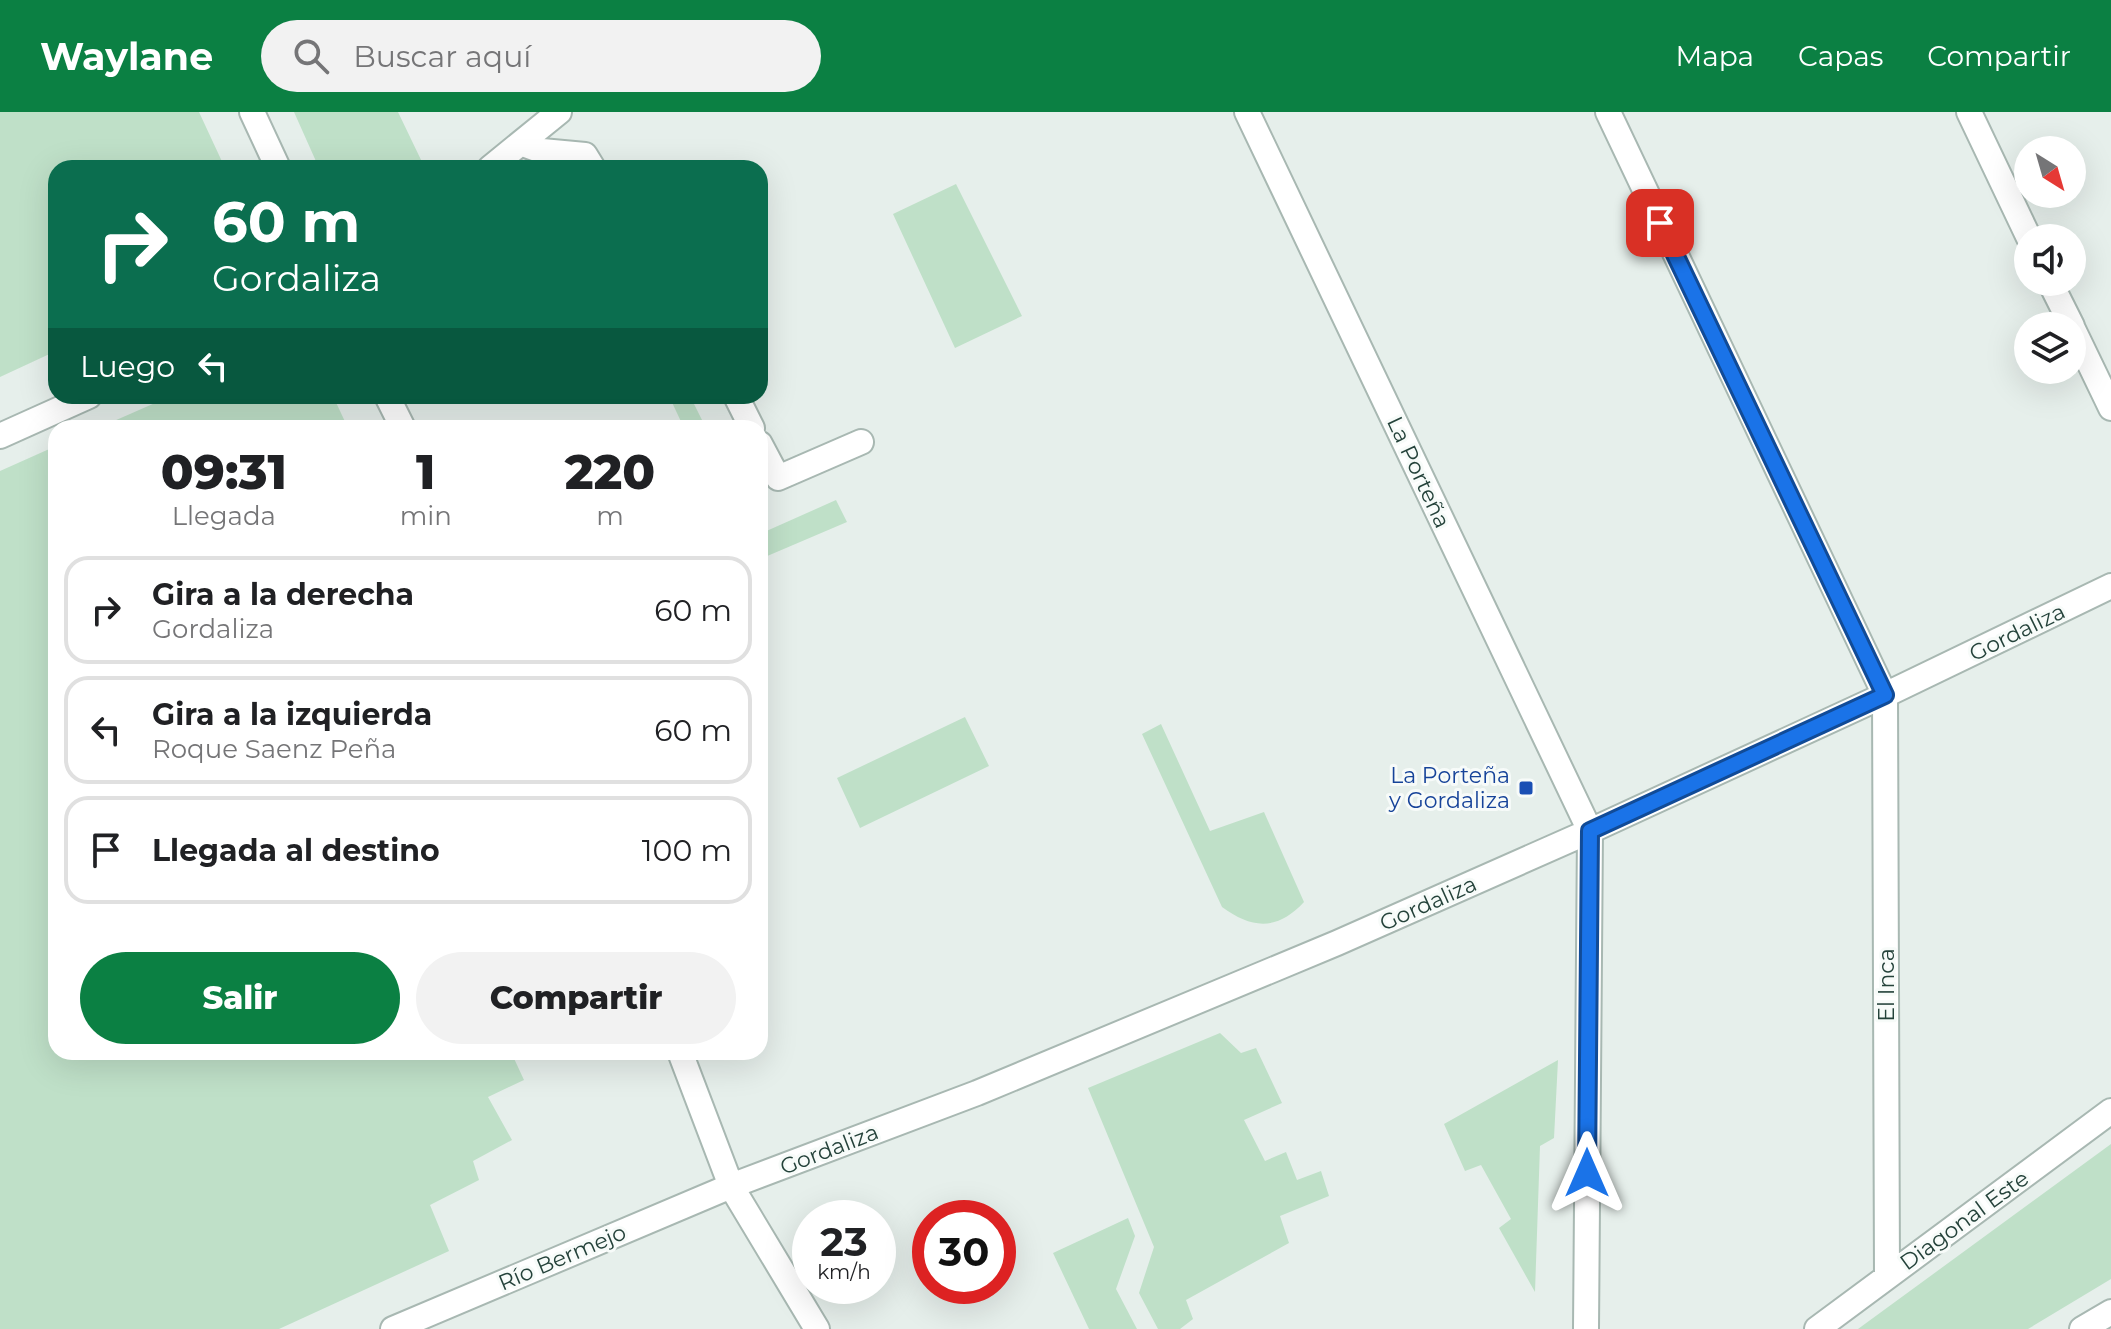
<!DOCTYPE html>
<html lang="es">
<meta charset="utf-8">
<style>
:root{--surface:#fff;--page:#f2f2f2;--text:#202124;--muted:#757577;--line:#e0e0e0;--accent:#0b8043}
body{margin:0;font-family:Montserrat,sans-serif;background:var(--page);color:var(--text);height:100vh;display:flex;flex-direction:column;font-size:30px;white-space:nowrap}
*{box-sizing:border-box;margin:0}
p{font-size:26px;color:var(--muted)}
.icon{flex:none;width:44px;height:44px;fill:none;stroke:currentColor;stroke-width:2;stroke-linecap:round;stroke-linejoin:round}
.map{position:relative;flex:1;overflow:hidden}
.details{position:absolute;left:48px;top:308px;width:720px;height:640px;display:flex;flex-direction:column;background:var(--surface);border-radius:24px;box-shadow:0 8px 32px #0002}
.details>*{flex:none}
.banner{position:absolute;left:48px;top:48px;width:720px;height:244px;border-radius:24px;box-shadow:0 8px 32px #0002;background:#0b6e4f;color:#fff;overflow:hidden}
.needle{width:52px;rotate:143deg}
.tools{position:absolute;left:2014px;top:24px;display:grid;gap:16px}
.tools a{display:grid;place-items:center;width:72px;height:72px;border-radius:50%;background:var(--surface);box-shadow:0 8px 32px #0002;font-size:40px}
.speed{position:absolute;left:792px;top:1088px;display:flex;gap:16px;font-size:40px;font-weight:700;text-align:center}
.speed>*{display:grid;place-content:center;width:104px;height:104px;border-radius:50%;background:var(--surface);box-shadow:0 8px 32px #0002;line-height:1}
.speed small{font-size:20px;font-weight:400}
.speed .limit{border:12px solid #d22;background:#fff;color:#111}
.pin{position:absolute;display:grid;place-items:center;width:68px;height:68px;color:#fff;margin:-34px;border-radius:16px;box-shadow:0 4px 12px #0006}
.me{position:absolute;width:88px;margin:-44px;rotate:0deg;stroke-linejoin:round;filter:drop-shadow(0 0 6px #0008)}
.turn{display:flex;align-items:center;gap:28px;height:168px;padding:0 32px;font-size:36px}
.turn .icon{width:104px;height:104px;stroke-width:2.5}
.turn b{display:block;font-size:56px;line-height:68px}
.then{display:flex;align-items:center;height:76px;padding:0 32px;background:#0003;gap:16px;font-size:30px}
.eta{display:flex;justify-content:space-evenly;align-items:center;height:136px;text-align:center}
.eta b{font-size:48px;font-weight:800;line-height:56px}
.action{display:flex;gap:16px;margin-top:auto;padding:16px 32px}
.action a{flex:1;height:92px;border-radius:48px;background:var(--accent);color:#fff;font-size:32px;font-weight:800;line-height:92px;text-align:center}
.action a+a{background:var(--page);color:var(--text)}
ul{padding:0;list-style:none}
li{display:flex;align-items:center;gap:24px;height:108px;margin:0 16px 12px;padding:0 16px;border:4px solid var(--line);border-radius:24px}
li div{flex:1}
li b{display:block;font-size:30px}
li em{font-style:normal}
header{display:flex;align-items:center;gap:48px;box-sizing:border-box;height:112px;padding:0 40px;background:var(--accent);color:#fff}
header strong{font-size:38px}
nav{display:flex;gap:44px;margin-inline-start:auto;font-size:28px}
.search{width:560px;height:72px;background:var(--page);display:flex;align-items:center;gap:20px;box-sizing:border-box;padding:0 28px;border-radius:44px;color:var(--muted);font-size:30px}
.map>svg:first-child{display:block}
.green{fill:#bfe0c8}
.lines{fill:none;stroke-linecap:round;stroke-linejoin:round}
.minor-casing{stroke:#a8b8b2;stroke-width:28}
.minor{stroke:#fff;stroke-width:24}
.route-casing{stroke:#114b97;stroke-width:20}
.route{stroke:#1a73e8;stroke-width:14}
.transit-dot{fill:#1a4fb4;stroke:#f7fbf9;stroke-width:3}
.labels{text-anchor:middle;stroke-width:6;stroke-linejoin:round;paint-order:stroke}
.street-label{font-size:22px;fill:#24423a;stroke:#f7fbf9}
.transit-label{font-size:22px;fill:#164399;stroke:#f7fbf9;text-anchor:end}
</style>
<header>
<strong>Waylane</strong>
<div class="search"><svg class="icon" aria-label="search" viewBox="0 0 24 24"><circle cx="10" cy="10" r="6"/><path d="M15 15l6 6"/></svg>Buscar aquí</div>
<nav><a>Mapa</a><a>Capas</a><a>Compartir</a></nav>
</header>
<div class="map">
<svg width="2111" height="1217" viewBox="0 0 2111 1217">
<rect width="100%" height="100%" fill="#e6efeb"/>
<path class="green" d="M0,0H199L225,56H56V239L0,265Z
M294,0H398L423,52L418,56H319Z
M956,72L1022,204L955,236L893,102Z
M171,284H333L348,316H98Z
M669,284H690L706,316H684Z
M56,334V940H511L524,968L488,985L512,1028L473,1049L479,1068L430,1093L449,1139L279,1217H0V359Z
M836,388L847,410L760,447V422Z
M965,605L989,654L860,716L837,666Z
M1161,612L1210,719L1264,700L1304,790C1277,819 1252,817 1222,795L1142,622Z
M1220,921L1241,941L1256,936L1282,991L1244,1008L1265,1049L1286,1040L1297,1068L1321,1059L1329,1084L1280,1104L1289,1131L1186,1188L1193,1207L1180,1217H1158L1139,1181L1154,1135L1088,976Z
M1558,948L1554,1026L1540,1034L1535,1180L1499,1116L1511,1107L1481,1053L1465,1059L1444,1012Z
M2111,1032V1167L2028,1217H1858Z
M1128,1106L1135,1124L1116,1177L1137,1217H1089L1053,1141Z"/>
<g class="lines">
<g class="minor-casing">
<path id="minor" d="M252,0L278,56
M1247,0L1590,719L1586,1217
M1608,0L1885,583L1887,1164
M1969,0L2029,126
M523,32L542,39L585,43L593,56
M490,56L559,0
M2050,170L2072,214
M2072,215L2111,296
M387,284L403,316
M736,284L752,316
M0,324L89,284
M760,332L778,366L861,330
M680,940L731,1074L817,1217
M393,1217L731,1074L977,981L1337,831L1590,719L1885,583L2111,474
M1817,1217L2111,999
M2082,1217L2111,1200"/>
</g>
<use href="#minor" class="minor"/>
</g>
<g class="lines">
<g class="route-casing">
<path id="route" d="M1587,1061L1590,719L1885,583L1660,111"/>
</g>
<use href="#route" class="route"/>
</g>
<rect class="transit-dot" x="1518" y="668" width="16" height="16" rx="4"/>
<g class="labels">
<g class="street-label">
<text transform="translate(1419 360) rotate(65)" y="8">La Porteña</text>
<text transform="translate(2017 520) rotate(-26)" y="8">Gordaliza</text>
<text transform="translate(1428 791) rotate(-24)" y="8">Gordaliza</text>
<text transform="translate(1886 873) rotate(-90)" y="8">El Inca</text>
<text transform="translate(829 1037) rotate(-21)" y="8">Gordaliza</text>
<text transform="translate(1964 1108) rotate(-36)" y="8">Diagonal Este</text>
<text transform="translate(562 1145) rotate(-23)" y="8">Río Bermejo</text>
</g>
<g class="transit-label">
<text x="1510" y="671">La Porteña<tspan x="1510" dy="25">y Gordaliza</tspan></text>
</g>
</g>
</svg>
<div class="tools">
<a><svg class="needle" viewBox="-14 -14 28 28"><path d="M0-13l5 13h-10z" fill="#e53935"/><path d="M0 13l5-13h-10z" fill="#757577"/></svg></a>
<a><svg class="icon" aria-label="sound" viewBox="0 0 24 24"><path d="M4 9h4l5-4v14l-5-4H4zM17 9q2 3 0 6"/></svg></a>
<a><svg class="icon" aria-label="layers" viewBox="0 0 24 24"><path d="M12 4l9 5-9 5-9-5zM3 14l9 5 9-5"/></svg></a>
</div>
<div class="speed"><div>23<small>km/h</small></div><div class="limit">30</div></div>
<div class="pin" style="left:1660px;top:111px;background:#d93025"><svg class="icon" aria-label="arrive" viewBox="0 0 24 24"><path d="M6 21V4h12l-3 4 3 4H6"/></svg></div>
<svg class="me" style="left:1587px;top:1061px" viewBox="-20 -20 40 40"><path d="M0-17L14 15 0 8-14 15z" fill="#1a73e8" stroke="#fff" stroke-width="4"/></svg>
<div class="banner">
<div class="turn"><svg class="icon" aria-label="right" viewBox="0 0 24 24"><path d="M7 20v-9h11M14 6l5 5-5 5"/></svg><div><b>60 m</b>Gordaliza</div></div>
<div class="then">Luego<svg class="icon" aria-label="left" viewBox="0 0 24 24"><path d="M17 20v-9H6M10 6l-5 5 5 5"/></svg></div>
</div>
<section class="details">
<div class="eta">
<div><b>09:31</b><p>Llegada</p></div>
<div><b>1</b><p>min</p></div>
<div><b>220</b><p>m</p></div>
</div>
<ul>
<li><svg class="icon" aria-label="right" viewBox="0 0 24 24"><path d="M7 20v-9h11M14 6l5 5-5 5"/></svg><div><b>Gira a la derecha</b><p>Gordaliza</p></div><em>60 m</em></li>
<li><svg class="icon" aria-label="left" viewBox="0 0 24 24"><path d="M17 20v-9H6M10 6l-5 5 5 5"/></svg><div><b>Gira a la izquierda</b><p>Roque Saenz Peña</p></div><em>60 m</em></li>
<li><svg class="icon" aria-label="arrive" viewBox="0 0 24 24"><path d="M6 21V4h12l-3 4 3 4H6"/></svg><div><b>Llegada al destino</b></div><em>100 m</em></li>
</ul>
<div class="action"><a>Salir</a><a>Compartir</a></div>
</section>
</div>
